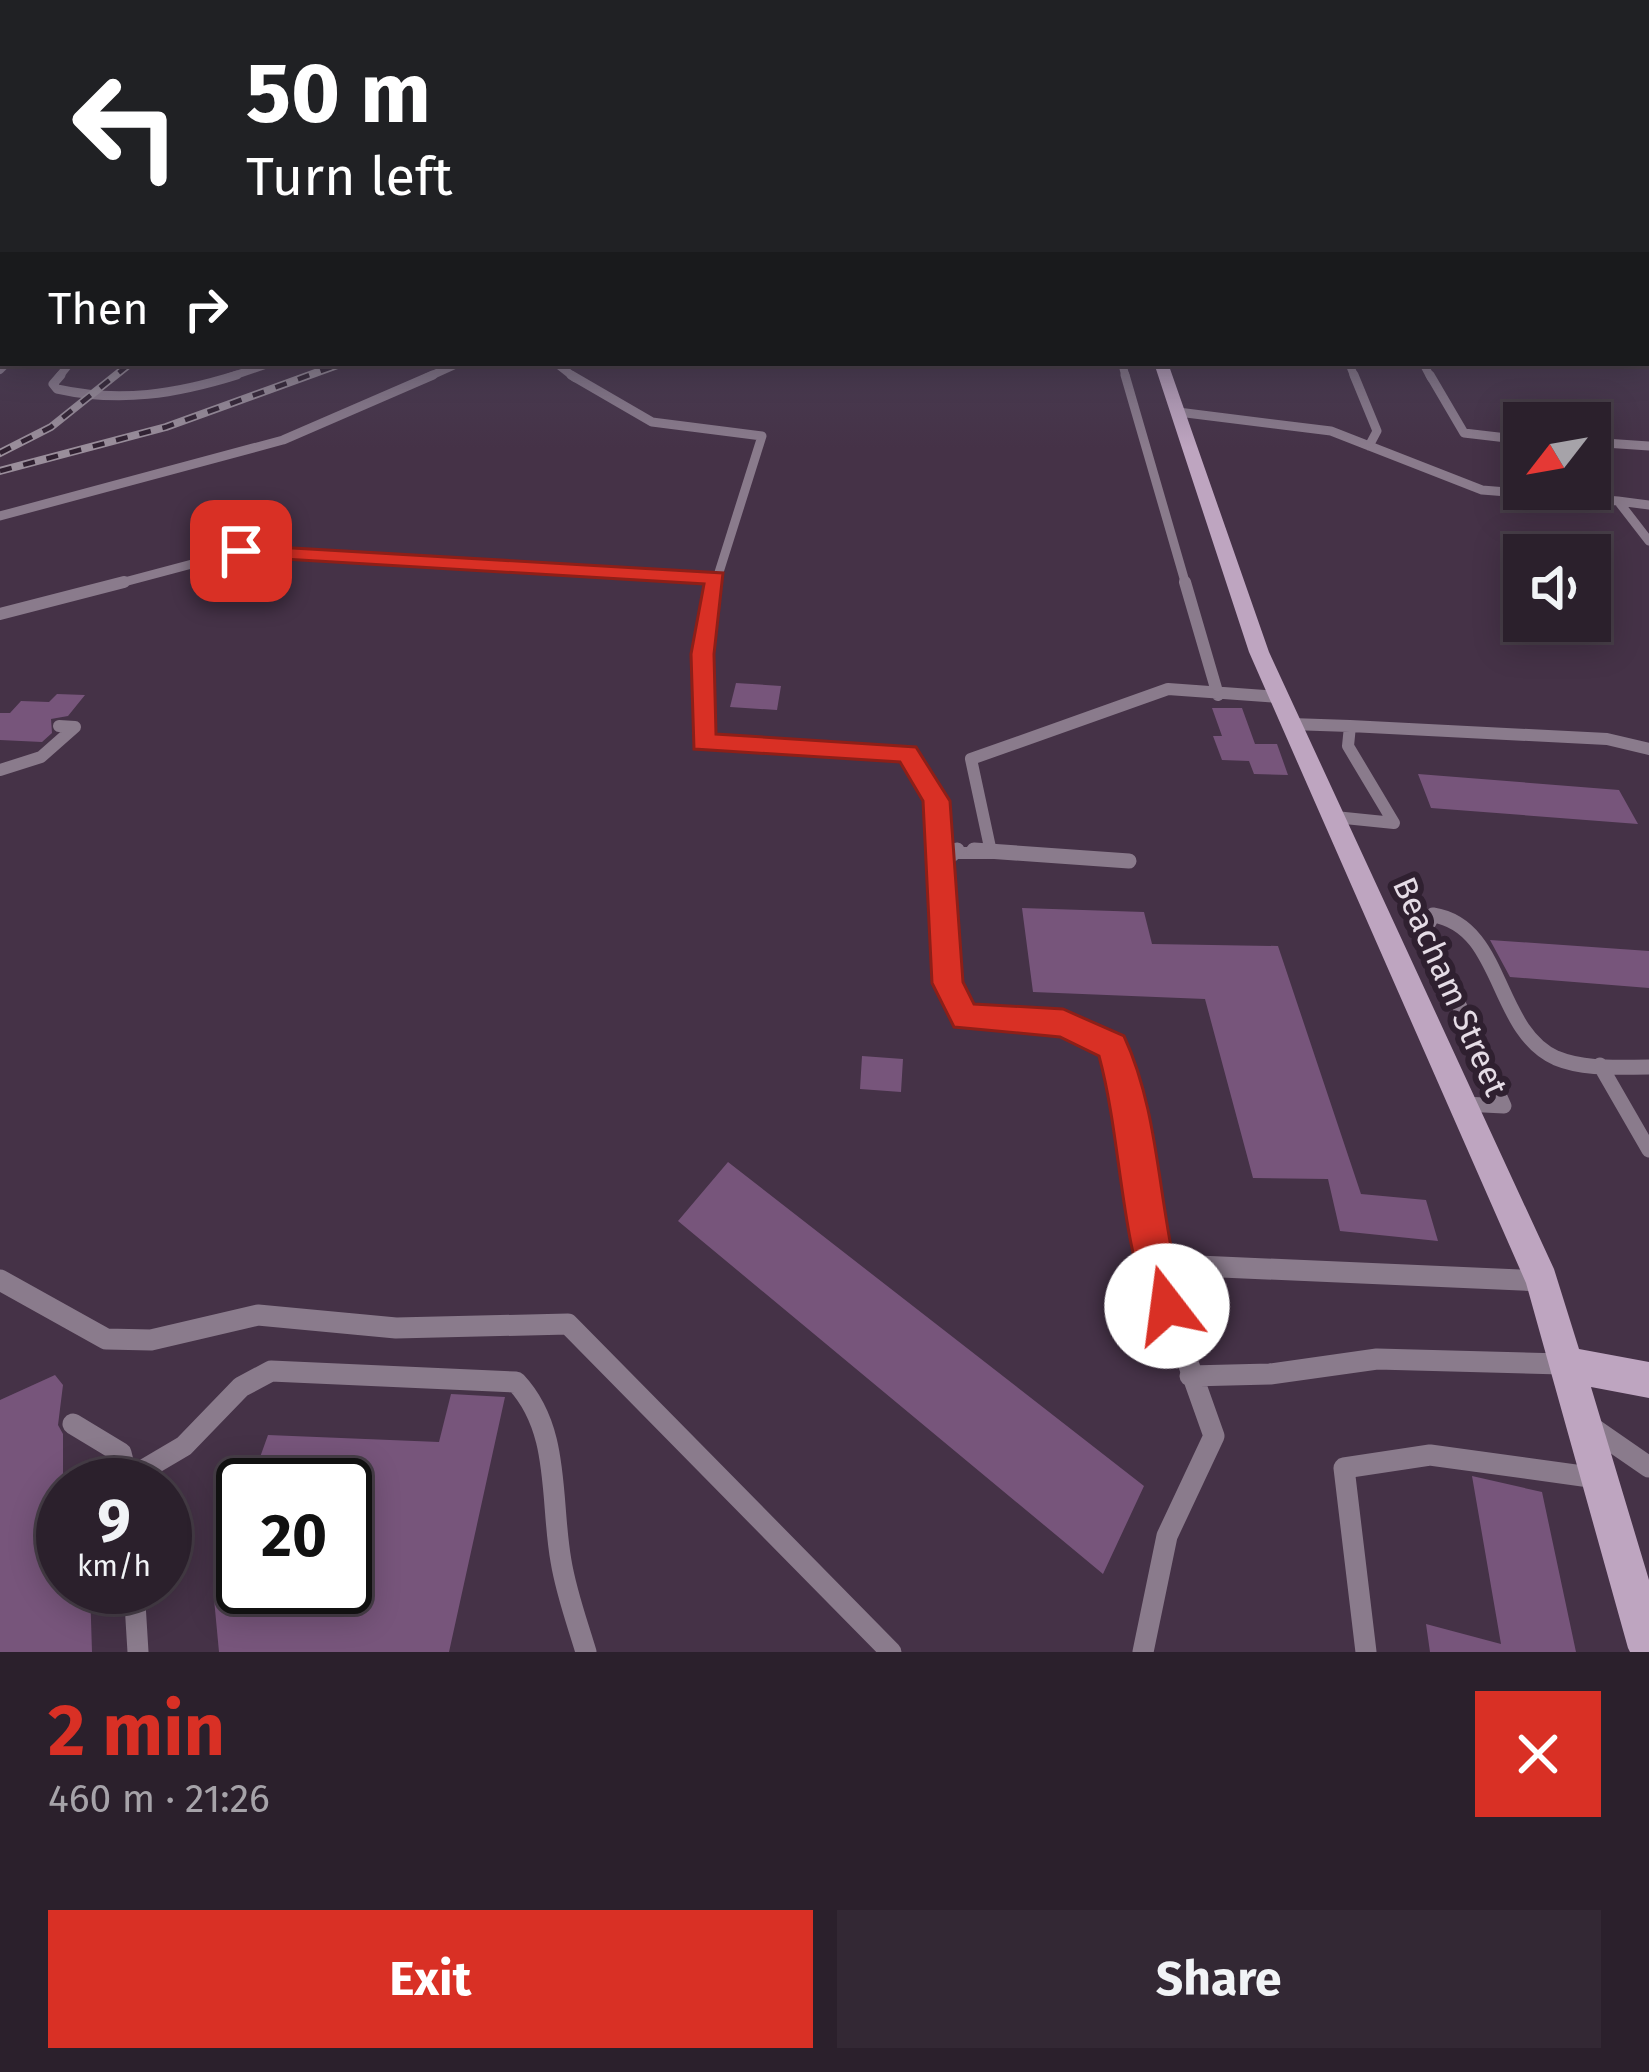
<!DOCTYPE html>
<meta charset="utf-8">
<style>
:root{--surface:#2b202c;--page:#332834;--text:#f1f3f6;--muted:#a6a3a9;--line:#473e48;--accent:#d93025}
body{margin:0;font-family:"Fira Sans",sans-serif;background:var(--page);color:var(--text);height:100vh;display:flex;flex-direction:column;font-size:45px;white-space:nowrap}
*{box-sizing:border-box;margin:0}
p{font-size:39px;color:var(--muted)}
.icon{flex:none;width:66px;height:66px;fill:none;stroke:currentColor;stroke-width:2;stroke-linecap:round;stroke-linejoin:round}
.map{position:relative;height:1652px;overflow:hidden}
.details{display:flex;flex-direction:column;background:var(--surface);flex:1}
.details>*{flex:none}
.banner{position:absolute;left:0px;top:0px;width:1650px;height:366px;box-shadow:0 6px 30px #0003,0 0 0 3px var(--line);background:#202124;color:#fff;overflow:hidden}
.needle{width:78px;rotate:239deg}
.fabs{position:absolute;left:1503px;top:402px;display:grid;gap:24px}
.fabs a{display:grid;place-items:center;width:108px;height:108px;border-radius:0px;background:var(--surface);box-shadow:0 6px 30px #0003,0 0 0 3px var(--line);font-size:60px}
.speed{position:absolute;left:36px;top:1458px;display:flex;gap:24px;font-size:60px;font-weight:700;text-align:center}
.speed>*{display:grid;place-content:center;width:156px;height:156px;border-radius:50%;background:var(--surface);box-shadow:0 6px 30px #0003,0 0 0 3px var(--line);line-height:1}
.speed small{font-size:30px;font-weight:400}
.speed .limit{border:6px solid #111;border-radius:18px;background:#fff;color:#111}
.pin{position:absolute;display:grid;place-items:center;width:102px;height:102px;color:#fff;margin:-51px;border-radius:24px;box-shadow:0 6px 18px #0006}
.me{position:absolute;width:132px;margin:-66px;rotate:345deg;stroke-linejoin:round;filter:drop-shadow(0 0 9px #0008)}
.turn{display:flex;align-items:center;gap:42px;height:252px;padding:0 48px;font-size:54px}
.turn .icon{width:156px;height:156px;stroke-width:2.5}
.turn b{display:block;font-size:84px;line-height:102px}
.then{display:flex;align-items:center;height:114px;padding:0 48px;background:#0003;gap:24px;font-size:45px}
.round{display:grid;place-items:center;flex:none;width:126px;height:126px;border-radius:0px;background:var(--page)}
.head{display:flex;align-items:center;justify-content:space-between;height:204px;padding:0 48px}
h1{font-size:72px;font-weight:700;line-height:90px;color:var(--accent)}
.cta{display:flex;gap:24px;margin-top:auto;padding:24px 48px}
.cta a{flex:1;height:138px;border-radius:0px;background:var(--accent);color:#fff;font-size:48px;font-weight:700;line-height:138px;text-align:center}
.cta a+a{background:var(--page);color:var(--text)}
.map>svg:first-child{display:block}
.built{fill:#453247;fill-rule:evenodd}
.building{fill:#77557b}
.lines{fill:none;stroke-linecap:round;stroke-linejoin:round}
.lane-far4{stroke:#8a7b8c;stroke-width:8}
.lane-far3{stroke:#8a7b8c;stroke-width:9}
.lane-far2{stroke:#8a7b8c;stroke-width:12}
.lane-far1{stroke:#8a7b8c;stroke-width:15}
.lane{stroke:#8a7b8c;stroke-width:21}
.secondary{fill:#bea5c0;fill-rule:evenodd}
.rail-casing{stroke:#9a8e9b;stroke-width:8}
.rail{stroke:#2f2030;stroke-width:4.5;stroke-dasharray:12;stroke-linecap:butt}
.route{fill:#d93025;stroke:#8d1f18;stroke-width:3}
.labels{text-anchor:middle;stroke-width:12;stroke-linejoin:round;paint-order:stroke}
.street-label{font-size:33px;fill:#e5dce6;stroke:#2f2030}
</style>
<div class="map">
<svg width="1649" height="1652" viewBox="0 0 1649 1652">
<rect width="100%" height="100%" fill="#392a3a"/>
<path class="built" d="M0,216L3,363H1647L1649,216V1652H0ZM1524,423H1590V489H1524ZM1524,555H1590V621H1524ZM63,1485H165V1587H63ZM243,1485H345V1587H243Z"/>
<path class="building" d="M736,683L781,686L777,710L730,707Z
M57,694L85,695L68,716L51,719L52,733L42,742L0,740V713H10L21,701L49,702Z
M1212,708H1242L1255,744H1277L1288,775L1254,774L1249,761L1222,760L1213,736H1222Z
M1418,774L1619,790L1638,824L1431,808Z
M1022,908L1144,912L1152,944L1278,946L1361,1194L1426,1200L1438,1241L1340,1231L1328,1179L1253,1178L1205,999L1033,992Z
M1490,940L1649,951V988L1510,977Z
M862,1056L903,1059L901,1092L860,1089Z
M728,1162L1144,1486L1103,1574L678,1221Z
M55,1375L63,1385L58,1425L63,1434V1587H90L92,1652H0V1400Z
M451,1394L505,1397L449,1652H219L213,1588L240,1513L243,1587H345V1485H250L268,1435L439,1442Z
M1472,1476L1542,1492L1576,1652H1430L1426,1624L1501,1644Z"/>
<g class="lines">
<path class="lane-far4" d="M556,363L575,378
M1122,363L1126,378
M1349,363L1355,378
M1423,363L1431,378
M0,370L7,363
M58,378L70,363
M227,378L271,363
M426,378L459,363"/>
<path class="lane-far3" d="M61,375L53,384L57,389C120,403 176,394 237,375
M571,375L652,422L762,436L715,585
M1125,375L1186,585
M1354,375L1377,431L1369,446
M1430,375L1464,433L1524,440
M1178,412L1331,431L1482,490L1618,501L1649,541
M1590,442L1649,446
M1618,501L1649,505
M0,516L283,440L433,375
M113,585L241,551L716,578"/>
<path class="lane-far2" d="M715,582L703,654V742L907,753L937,801L941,853
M1185,582L1218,695
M0,614L124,582
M1291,724L1350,726
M0,770L41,757L75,727L59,726
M1335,817L1394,823L1348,746L1350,726L1607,739L1649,749
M991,852L971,759L1168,689L1278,697
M953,853H1017"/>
<path class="lane-far1" d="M941,850L942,863
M957,850L942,863L947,983L965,1017L1063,1023L1113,1046L1130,1107L1144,1202
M974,850L1129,861
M1600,1065L1649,1150
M1464,1104L1504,1106L1425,929L1433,915C1504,926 1494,1030 1556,1058C1585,1070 1619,1067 1649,1067"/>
<path class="lane" d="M1153,1264L1542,1281
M0,1280L106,1339L151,1340L258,1315L396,1328L568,1324L891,1652
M1190,1376L1270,1374L1377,1359L1562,1364
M73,1424L121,1453L129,1485
M1591,1427L1649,1467
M128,1479L184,1446L241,1387L271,1371L516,1382C561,1430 550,1500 561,1561C566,1592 577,1622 586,1652
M134,1587L138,1652
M1143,1652L1167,1536L1214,1436L1153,1264L1143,1199
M1366,1652L1344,1468L1430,1455L1597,1478"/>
<path class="secondary" d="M1154,363H1168L1269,652L1554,1269L1579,1349L1649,1362V1398L1591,1387L1649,1580V1652H1630L1628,1648L1526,1283L1249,652Z"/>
<g class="rail-casing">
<path id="rail" d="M0,453L51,427L131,363
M0,471L166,427L343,363"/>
</g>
<use href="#rail" class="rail"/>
</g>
<linearGradient id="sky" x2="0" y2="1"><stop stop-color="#1f1720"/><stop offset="0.48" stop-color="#4e4a60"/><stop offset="1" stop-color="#4e4a60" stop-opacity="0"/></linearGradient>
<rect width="1649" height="448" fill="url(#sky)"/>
<path class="route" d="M241,545L723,573L714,654L716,734L916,747L950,801L963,982L974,1004L1063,1009L1124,1036C1163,1120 1157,1219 1186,1306L1180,1319L1167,1325L1153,1319C1119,1236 1122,1142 1099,1056L1060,1037L954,1027L932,983L923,801L900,762L694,749L691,654L704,584L234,556L231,551Z"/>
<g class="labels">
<g class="street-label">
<text transform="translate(1451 986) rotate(66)" y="12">Beacham Street</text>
</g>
</g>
</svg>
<div class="fabs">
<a><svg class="needle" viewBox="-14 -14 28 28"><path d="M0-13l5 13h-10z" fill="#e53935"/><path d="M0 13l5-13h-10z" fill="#a6a3a9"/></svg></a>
<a><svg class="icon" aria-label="sound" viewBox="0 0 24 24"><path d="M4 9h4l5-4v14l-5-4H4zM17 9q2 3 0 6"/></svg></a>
</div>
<div class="speed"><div>9<small>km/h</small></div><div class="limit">20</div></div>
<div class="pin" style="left:241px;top:551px;background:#d93025"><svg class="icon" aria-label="arrive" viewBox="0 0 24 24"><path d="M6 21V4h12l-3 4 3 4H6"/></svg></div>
<svg class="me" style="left:1167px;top:1306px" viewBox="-20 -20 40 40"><circle r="19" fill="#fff"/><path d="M0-13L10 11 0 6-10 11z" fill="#d93025"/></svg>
<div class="banner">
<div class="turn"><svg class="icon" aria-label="left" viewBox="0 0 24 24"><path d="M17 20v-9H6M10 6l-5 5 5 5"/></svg><div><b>50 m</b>Turn left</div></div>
<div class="then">Then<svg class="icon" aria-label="right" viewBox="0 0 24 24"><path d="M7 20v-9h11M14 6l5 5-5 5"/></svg></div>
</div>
</div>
<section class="details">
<div class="head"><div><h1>2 min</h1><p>460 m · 21:26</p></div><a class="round" style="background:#d93025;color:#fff"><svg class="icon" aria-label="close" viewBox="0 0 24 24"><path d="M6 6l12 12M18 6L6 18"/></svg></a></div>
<div class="cta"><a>Exit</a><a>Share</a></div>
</section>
